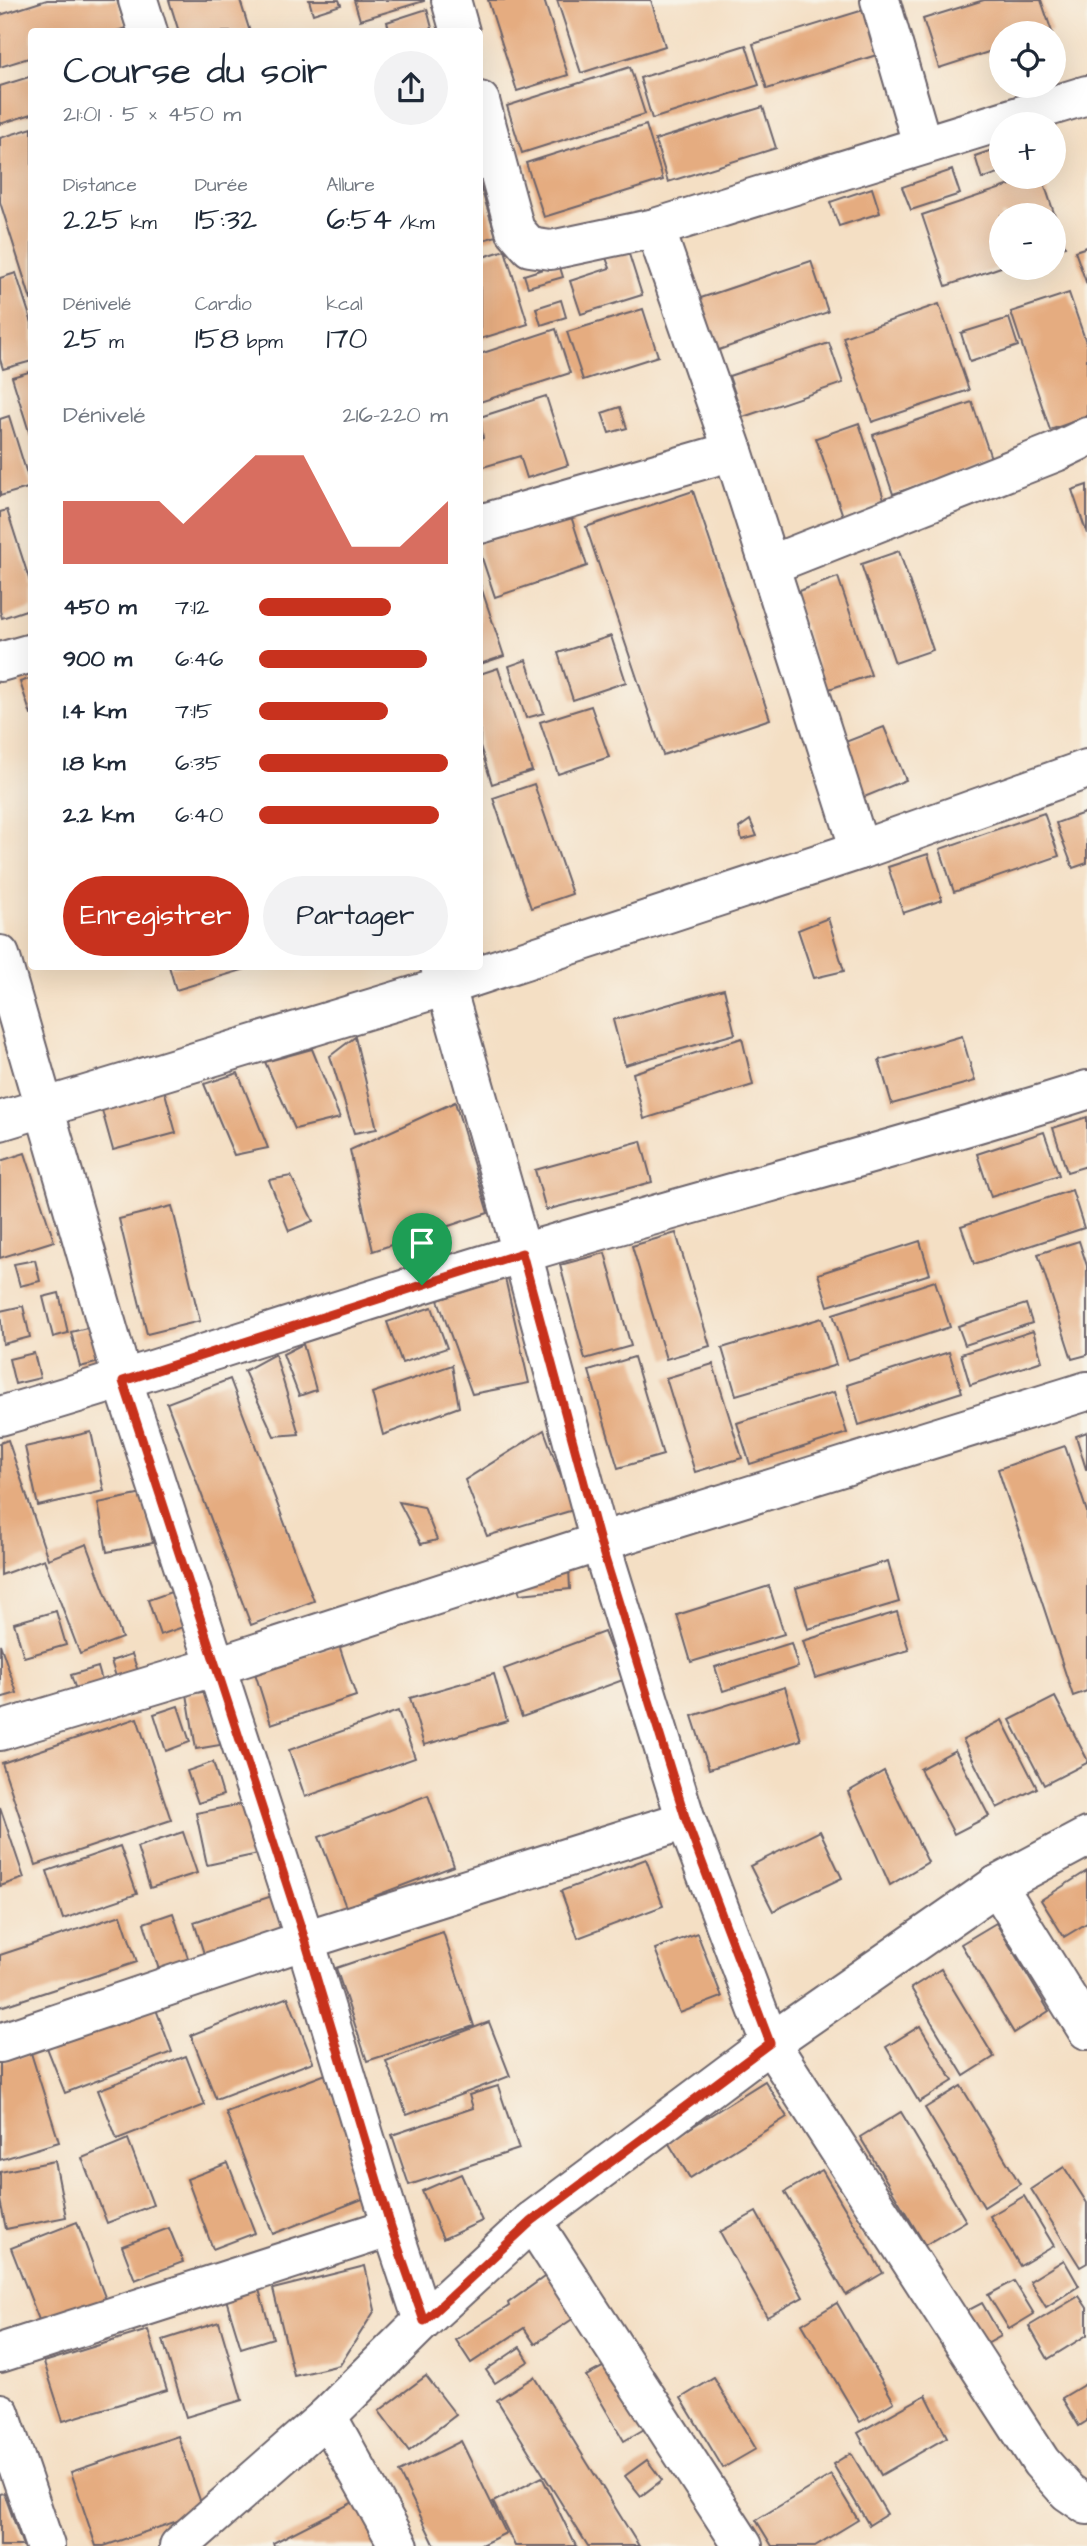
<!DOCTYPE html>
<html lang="fr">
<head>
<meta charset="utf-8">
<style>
	:root { --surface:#fff; --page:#f2f2f3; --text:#1f2937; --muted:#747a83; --accent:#c8321e }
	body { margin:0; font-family:"Architects Daughter",sans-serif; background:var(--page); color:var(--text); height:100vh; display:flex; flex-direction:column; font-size:26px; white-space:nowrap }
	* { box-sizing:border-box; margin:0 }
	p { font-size:23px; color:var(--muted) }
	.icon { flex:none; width:38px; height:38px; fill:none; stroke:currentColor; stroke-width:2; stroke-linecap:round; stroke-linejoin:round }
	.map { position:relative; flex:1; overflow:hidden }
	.drawer { position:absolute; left:28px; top:28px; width:455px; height:942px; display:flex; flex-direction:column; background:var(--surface); border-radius:7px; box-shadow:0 7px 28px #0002 }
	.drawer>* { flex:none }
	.buttons { position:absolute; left:989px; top:21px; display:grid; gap:14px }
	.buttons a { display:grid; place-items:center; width:77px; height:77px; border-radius:50%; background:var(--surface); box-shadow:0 7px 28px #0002; font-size:35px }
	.pin { position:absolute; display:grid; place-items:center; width:60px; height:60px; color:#fff; margin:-72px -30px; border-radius:50% 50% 50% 0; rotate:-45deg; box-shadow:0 0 7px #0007 }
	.pin .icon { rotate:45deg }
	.round { display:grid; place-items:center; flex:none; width:74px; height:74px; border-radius:37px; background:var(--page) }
	.head { display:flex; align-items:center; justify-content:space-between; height:119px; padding:0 35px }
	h1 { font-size:38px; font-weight:600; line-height:52px }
	.metrics { display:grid; grid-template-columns:repeat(3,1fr); gap:10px; height:119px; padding:7px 35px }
	.metrics div { display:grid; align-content:center }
	.metrics b { font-size:30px; font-weight:600 }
	.metrics small { font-size:19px; font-weight:400 }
	.metrics p { font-size:19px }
	.chart { height:196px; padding:14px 35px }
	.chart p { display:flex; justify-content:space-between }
	.chart svg { width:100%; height:126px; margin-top:7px; fill:var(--accent); opacity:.7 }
	.cta { display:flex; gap:14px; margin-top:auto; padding:14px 35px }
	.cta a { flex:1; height:80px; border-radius:42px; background:var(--accent); color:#fff; font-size:28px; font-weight:600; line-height:80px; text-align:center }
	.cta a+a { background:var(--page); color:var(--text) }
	ul { padding:0 35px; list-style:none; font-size:23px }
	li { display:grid; grid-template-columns:112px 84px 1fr; align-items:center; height:52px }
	li i { height:18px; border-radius:9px; background:var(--accent) }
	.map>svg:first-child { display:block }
	.building { fill:#e5ac80 }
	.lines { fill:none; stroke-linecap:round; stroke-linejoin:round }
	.minor-casing { stroke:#6c646b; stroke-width:42 }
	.tertiary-casing { stroke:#6c646b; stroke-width:42 }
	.minor { stroke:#fff; stroke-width:38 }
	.tertiary { stroke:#fff; stroke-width:38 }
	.route-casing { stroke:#fff; stroke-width:14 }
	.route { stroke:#c8321e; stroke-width:9 }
</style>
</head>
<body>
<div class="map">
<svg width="1087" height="2546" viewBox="0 0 1087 2546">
	<rect width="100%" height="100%" fill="#f7f3e8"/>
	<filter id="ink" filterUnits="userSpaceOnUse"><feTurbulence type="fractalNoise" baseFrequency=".0143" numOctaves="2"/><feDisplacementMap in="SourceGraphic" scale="14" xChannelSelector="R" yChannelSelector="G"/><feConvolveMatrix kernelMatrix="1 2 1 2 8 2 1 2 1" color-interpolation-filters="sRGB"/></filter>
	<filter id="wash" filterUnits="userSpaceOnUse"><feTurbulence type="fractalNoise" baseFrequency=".00686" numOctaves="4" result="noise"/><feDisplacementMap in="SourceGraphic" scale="28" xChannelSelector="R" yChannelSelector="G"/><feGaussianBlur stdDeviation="1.57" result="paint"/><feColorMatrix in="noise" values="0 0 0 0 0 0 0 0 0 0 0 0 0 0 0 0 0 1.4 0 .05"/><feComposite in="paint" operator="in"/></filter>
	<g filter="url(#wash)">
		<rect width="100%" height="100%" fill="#f4dfc4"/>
		<g id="blocks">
			<g class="building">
				<path d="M47 0H117L126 28 114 32H32V57L0 67V15Z"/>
				<path d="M169 0H240L250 32H179Z"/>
				<path d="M309 0H339L341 5 313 14Z"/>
				<path d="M354 0H424V1L360 20Z"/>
				<path d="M488 0H544L568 75 517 91Z"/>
				<path d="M557 0H651L665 46 581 73Z"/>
				<path d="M984 0H1041L1052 32 1001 33V48L939 68 923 19Z"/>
				<path d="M870 8 883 53 767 89 753 44Z"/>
				<path d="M427 9 433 32H390L387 22Z"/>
				<path d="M746 45 759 85 652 119 640 78Z"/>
				<path d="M630 67 645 114 522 153 507 106Z"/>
				<path d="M32 76V114L0 124V86Z"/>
				<path d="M763 107 776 148 668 182 655 140Z"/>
				<path d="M646 125 663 180 544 217 526 163Z"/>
				<path d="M32 128V300H31L0 202V138Z"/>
				<path d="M1001 147V172L982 179 975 156Z"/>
				<path d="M952 170 960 194 911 210 902 187Z"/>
				<path d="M1034 177H1042L1065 246 1054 249V215H1001V267L946 286 922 215Z"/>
				<path d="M480 185 496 236 480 241Z"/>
				<path d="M872 188 880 213 839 226 830 202Z"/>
				<path d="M1087 247V285L1075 251Z"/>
				<path d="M505 250 528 324 480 339V258Z"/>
				<path d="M628 251 642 295 581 314 570 281 610 268 606 258Z"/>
				<path d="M811 261 828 312 713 352 695 300Z"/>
				<path d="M559 264 563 277 528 287 524 275Z"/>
				<path d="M16 273 32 323V361L3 369 0 359V278Z"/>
				<path d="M1069 293 1087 345V417L1050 430 1011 312Z"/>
				<path d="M561 300 566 317 541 325 536 308Z"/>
				<path d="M939 304 969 390 872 422 843 337Z"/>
				<path d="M643 309 658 356 583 380 567 332Z"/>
				<path d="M1009 318 1018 346 970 362 961 333Z"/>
				<path d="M556 329 570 373 480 402V354Z"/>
				<path d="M829 343 843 383 743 417 729 376Z"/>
				<path d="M32 371V438H31L12 377Z"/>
				<path d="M546 396 568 465 527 478 520 456 480 468V439L483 438 480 417Z"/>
				<path d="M972 402 992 461 893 494 873 435Z"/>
				<path d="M620 407 627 428 609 433 602 413Z"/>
				<path d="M9 416 31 487 0 496V419Z"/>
				<path d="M859 423 885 502 843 516 816 438Z"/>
				<path d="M1087 485V534L1072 490Z"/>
				<path d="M693 491 770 719 663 755 586 527Z"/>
				<path d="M7 510 32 588V608L2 618 0 611V512Z"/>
				<path d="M570 513 587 566 495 597 480 552V543Z"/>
				<path d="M899 551 933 650 895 663 861 564Z"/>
				<path d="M838 577 871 675 826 690 793 593Z"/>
				<path d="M480 584 504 656 480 664Z"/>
				<path d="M611 636 626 682 573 700 558 653Z"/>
				<path d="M526 660 544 713 526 718 509 666Z"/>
				<path d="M498 668 532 771 492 784 480 746V674Z"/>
				<path d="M32 678V715H31L20 682Z"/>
				<path d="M591 706 609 757 558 774 540 722Z"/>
				<path d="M884 727 906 780 857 800 835 746Z"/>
				<path d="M534 784 572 894 531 908 493 798Z"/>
				<path d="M1087 812V863L1073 868 1056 823Z"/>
				<path d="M1044 813 1059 856 954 892 940 849Z"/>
				<path d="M750 820 757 836 742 840 739 828Z"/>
				<path d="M928 854 942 900 903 913 888 867Z"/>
				<path d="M828 918 844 971 814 978 798 930Z"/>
				<path d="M169 966H252V967L176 990Z"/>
				<path d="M724 989 735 1034 625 1065 613 1020Z"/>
				<path d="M962 1036 975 1081 892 1104 879 1060Z"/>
				<path d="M355 1037 377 1129 354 1133 330 1056Z"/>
				<path d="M742 1038 753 1085 644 1119 633 1073Z"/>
				<path d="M312 1049 340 1118 295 1129 265 1062Z"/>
				<path d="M238 1073 268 1148 234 1155 204 1084Z"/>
				<path d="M161 1078 176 1133 113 1150 98 1096Z"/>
				<path d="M455 1102 488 1213 373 1251 350 1150Z"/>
				<path d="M1087 1117V1166L1067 1172 1053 1128Z"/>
				<path d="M1044 1132 1059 1175 991 1197 977 1154Z"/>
				<path d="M641 1141 652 1182 546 1210 535 1170Z"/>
				<path d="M25 1153 54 1241 0 1258V1161Z"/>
				<path d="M291 1176 313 1221 289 1231 269 1180Z"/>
				<path d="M1072 1190 1084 1228 974 1264 961 1226Z"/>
				<path d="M172 1206 200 1321 147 1334 119 1219Z"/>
				<path d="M676 1233 710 1346 666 1359 632 1246Z"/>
				<path d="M920 1241 930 1274 828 1306 818 1274Z"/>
				<path d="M1079 1241 1087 1266V1355L1072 1359 1038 1254Z"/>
				<path d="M605 1253 631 1346 585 1359 560 1265Z"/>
				<path d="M35 1260 40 1281 20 1286 14 1264Z"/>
				<path d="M505 1278 529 1383 472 1394 438 1300Z"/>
				<path d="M935 1281 950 1327 848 1360 833 1314Z"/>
				<path d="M59 1293 68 1333 53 1337 43 1297Z"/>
				<path d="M1026 1304 1032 1323 965 1345 958 1326Z"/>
				<path d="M23 1306 30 1337 3 1344 0 1311Z"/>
				<path d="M432 1307 447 1348 402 1363 387 1322Z"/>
				<path d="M822 1318 836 1365 736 1395 722 1348Z"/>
				<path d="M91 1327 100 1362 80 1367 71 1332Z"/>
				<path d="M1033 1331 1042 1361 970 1385 961 1354Z"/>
				<path d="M303 1344 316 1390 299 1396 283 1354Z"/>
				<path d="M949 1352 962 1392 859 1425 847 1385Z"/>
				<path d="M34 1353 40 1378 15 1384 9 1359Z"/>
				<path d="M275 1354 299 1434 274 1436 244 1371Z"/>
				<path d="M634 1357 663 1455 618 1468 589 1371Z"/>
				<path d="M713 1364 742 1458 695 1472 666 1378Z"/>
				<path d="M452 1365 459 1407 383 1435 372 1393Z"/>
				<path d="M230 1379 314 1601 251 1625 167 1403Z"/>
				<path d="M834 1392 847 1433 750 1464 737 1423Z"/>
				<path d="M544 1430 573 1510 487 1536 465 1480Z"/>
				<path d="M91 1432 104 1491 38 1506 25 1447Z"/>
				<path d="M1087 1432V1469H1086L1076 1436Z"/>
				<path d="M8 1440 48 1559 87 1544 122 1638 80 1654 44 1559 1 1575 0 1443Z"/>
				<path d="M1065 1446 1087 1512V1691L1073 1696 998 1469Z"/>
				<path d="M143 1494 153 1543 107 1552 98 1503Z"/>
				<path d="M399 1502 424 1507 437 1540 421 1544Z"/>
				<path d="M888 1561 899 1602 808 1629 796 1588Z"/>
				<path d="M569 1568 570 1589 520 1594 515 1582Z"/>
				<path d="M769 1586 784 1634 691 1662 677 1615Z"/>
				<path d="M174 1591 186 1626 160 1635 148 1600Z"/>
				<path d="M56 1611 66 1645 24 1657 14 1623Z"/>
				<path d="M897 1612 909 1650 815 1678 803 1641Z"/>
				<path d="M604 1632 623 1680 522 1717 504 1669Z"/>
				<path d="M791 1643 798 1667 723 1691 715 1667Z"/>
				<path d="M0 1644 17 1693 0 1698Z"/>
				<path d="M339 1645 356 1696 271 1724 255 1673Z"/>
				<path d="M132 1654 141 1680 119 1686 111 1661Z"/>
				<path d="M98 1667 104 1688 78 1696 71 1675Z"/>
				<path d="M494 1674 507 1721 424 1745 410 1698Z"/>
				<path d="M785 1687 801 1740 709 1769 692 1716Z"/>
				<path d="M211 1691 220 1745 196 1749 187 1694Z"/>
				<path d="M1055 1697 1087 1759V1763L1044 1785 1010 1720Z"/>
				<path d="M178 1706 190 1742 166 1751 154 1714Z"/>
				<path d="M398 1711 415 1758 305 1797 289 1750Z"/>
				<path d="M137 1718 171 1820 36 1865 2 1763Z"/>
				<path d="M1002 1720 1037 1788 997 1808 963 1740Z"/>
				<path d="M955 1750 989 1816 954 1834 920 1769Z"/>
				<path d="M213 1762 223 1795 198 1803 187 1771Z"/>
				<path d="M884 1771 928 1862 890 1885 848 1792Z"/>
				<path d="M428 1795 454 1866 346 1907 319 1837Z"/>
				<path d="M247 1803 258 1854 207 1865 196 1813Z"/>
				<path d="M0 1807 24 1878 0 1886Z"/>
				<path d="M820 1831 842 1878 773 1911 750 1866Z"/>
				<path d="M183 1832 197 1873 150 1888 137 1847Z"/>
				<path d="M120 1846 137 1894 63 1919 47 1871Z"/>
				<path d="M646 1859 663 1906 578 1938 561 1891Z"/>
				<path d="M1087 1871V1923L1064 1937 1041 1900Z"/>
				<path d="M272 1896 284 1931 205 1957 194 1922Z"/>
				<path d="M173 1913 191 1967 161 1976 144 1923Z"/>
				<path d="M121 1915 137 1962 0 2007V1955Z"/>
				<path d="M996 1923 1049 2011 1014 2033 961 1944Z"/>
				<path d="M443 1932 474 2026 367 2061 336 1968Z"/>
				<path d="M697 1933 722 1997 680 2013 655 1949Z"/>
				<path d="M941 1969 994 2057 964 2076 911 1988Z"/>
				<path d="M288 1997 313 2062 216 2099 191 2035Z"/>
				<path d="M154 2004 172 2052 65 2093 46 2045Z"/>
				<path d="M489 2022 510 2076 407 2115 386 2061Z"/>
				<path d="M920 2026 953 2081 919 2102 886 2047Z"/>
				<path d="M31 2053 59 2142 0 2160V2063Z"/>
				<path d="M186 2056 205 2105 117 2139 98 2090Z"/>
				<path d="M326 2074 373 2195 273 2234 226 2112Z"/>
				<path d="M765 2081 787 2117 690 2178 668 2142Z"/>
				<path d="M498 2086 519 2149 409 2185 392 2135 473 2108 469 2095Z"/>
				<path d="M961 2086 1020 2184 984 2207 925 2108Z"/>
				<path d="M901 2112 966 2221 925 2245 860 2137Z"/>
				<path d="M128 2139 153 2205 107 2223 82 2158Z"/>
				<path d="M55 2161 66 2217 6 2229 0 2200V2172Z"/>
				<path d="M228 2163 255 2233 213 2249 187 2179Z"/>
				<path d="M1064 2167 1087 2203V2263L1080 2267 1031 2189Z"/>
				<path d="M822 2170 883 2273 846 2295 785 2192Z"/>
				<path d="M461 2174 482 2221 443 2239 422 2191Z"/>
				<path d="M1024 2196 1054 2246 1020 2266 990 2216Z"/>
				<path d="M756 2212 803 2297 767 2317 720 2232Z"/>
				<path d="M77 2222 106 2300 41 2325 11 2248Z"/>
				<path d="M169 2228 183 2262 135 2280 122 2246Z"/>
				<path d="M1064 2260 1079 2286 1046 2307 1030 2281Z"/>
				<path d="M365 2266 375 2310 340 2365 294 2376 273 2289Z"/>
				<path d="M551 2272 577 2316 535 2344 524 2328 471 2363 456 2340 509 2306 508 2303Z"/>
				<path d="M1014 2281 1034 2314 1009 2329 988 2295Z"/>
				<path d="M258 2286 273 2338 241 2348 225 2296Z"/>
				<path d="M1079 2296 1087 2308V2335L1048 2359 1029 2326Z"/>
				<path d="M837 2303 894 2402 860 2422 802 2324Z"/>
				<path d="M982 2303 1001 2336 983 2346 963 2313Z"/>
				<path d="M219 2322 242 2400 186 2417 163 2340Z"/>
				<path d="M148 2330 167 2390 63 2421 44 2362Z"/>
				<path d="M520 2347 529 2361 495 2383 486 2370Z"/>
				<path d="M608 2364 646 2428 624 2441 586 2376Z"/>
				<path d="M426 2376 456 2415 409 2451 379 2411Z"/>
				<path d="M534 2377 639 2546H588L497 2400Z"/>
				<path d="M714 2378 756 2449 723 2468 681 2398Z"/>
				<path d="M1087 2383V2421L1079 2426 1062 2398Z"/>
				<path d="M926 2395 947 2437 881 2475 858 2433Z"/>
				<path d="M178 2436 204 2512 104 2546H96L71 2472Z"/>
				<path d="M461 2441 506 2533 479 2546H435L399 2472Z"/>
				<path d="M851 2453 887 2514 869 2525 833 2464Z"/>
				<path d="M647 2460 662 2480 641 2496 625 2476Z"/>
				<path d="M831 2475 858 2520 815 2546H772L756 2520Z"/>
				<path d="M542 2477 576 2546H515L493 2502Z"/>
				<path d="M4 2493 23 2546H0V2494Z"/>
				<path d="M365 2496 390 2546H274L273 2543Z"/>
			</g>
		</g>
	</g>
	<g filter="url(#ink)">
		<use href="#blocks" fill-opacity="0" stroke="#6c646b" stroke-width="2"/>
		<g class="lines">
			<g class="minor-casing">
				<g id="minor">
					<path d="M138 0 148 32"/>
					<path d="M451 0 460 32"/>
					<path d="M880 0 922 144"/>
					<path d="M480 101 515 230 530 247 551 250 655 228 1087 95"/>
					<path d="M655 228 733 451 860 850"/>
					<path d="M480 524 733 451"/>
					<path d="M770 565 1056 452 1087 437"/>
					<path d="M0 662 32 653"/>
					<path d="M0 955 123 1381 305 1940 392 2227 423 2321"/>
					<path d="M440 966 522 1253 600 1542 686 1820 770 2043 1041 2462 1068 2492 1087 2505"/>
					<path d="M0 1121 446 986 860 850 1087 769"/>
					<path d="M0 1416C175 1366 348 1305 523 1253 710 1197 900 1149 1087 1090"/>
					<path d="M0 1731 217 1666 600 1542 1087 1391"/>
					<path d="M997 1885 1087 2030"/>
					<path d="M0 2043 305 1940 686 1820"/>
					<path d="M532 2221 743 2546"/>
					<path d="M0 2353 392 2227"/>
					<path d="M0 2413 45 2546"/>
					<path d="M327 2416 399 2546"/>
				</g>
			</g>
			<g class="tertiary-casing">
				<path id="tertiary" d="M179 2546 327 2416 423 2321 532 2221 770 2043 997 1885 1087 1837"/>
			</g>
			<use href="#minor" class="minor"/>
			<use href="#tertiary" class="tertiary"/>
		</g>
	</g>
	<g class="lines" filter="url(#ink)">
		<g class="route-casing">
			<path id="route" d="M522 1253 600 1542 686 1820 770 2043 532 2221 424 2321 391 2227 305 1940 123 1381Z"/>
		</g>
		<use href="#route" class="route"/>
	</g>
</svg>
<div class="buttons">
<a><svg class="icon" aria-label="locate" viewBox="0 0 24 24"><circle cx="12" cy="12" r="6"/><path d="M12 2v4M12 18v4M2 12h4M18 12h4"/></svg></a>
<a>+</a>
<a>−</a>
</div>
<div class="pin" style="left:422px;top:1285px;background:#1e9e55"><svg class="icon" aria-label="arrive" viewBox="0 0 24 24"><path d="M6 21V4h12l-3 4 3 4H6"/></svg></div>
<section class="drawer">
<div class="head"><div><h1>Course du soir</h1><p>21:01 · 5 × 450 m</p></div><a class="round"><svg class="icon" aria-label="share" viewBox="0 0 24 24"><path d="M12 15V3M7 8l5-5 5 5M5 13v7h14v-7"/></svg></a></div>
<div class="metrics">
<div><p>Distance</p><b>2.25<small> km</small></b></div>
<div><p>Durée</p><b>15:32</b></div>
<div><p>Allure</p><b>6:54<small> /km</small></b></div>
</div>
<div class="metrics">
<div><p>Dénivelé</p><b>25<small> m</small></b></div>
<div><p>Cardio</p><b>158<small> bpm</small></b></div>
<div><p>kcal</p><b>170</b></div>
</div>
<div class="chart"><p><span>Dénivelé</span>216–220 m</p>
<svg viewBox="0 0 160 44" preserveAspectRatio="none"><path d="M0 44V22L10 22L20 22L30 22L40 22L50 30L60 22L70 14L80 6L90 6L100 6L110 22L120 38L130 38L140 38L150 30L160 22V44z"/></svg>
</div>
<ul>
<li><b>450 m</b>7:12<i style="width:70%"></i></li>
<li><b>900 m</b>6:46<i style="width:89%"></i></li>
<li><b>1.4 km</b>7:15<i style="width:68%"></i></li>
<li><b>1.8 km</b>6:35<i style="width:100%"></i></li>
<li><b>2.2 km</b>6:40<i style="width:95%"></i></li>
</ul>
<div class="cta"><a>Enregistrer</a><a>Partager</a></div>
</section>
</div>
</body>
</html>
